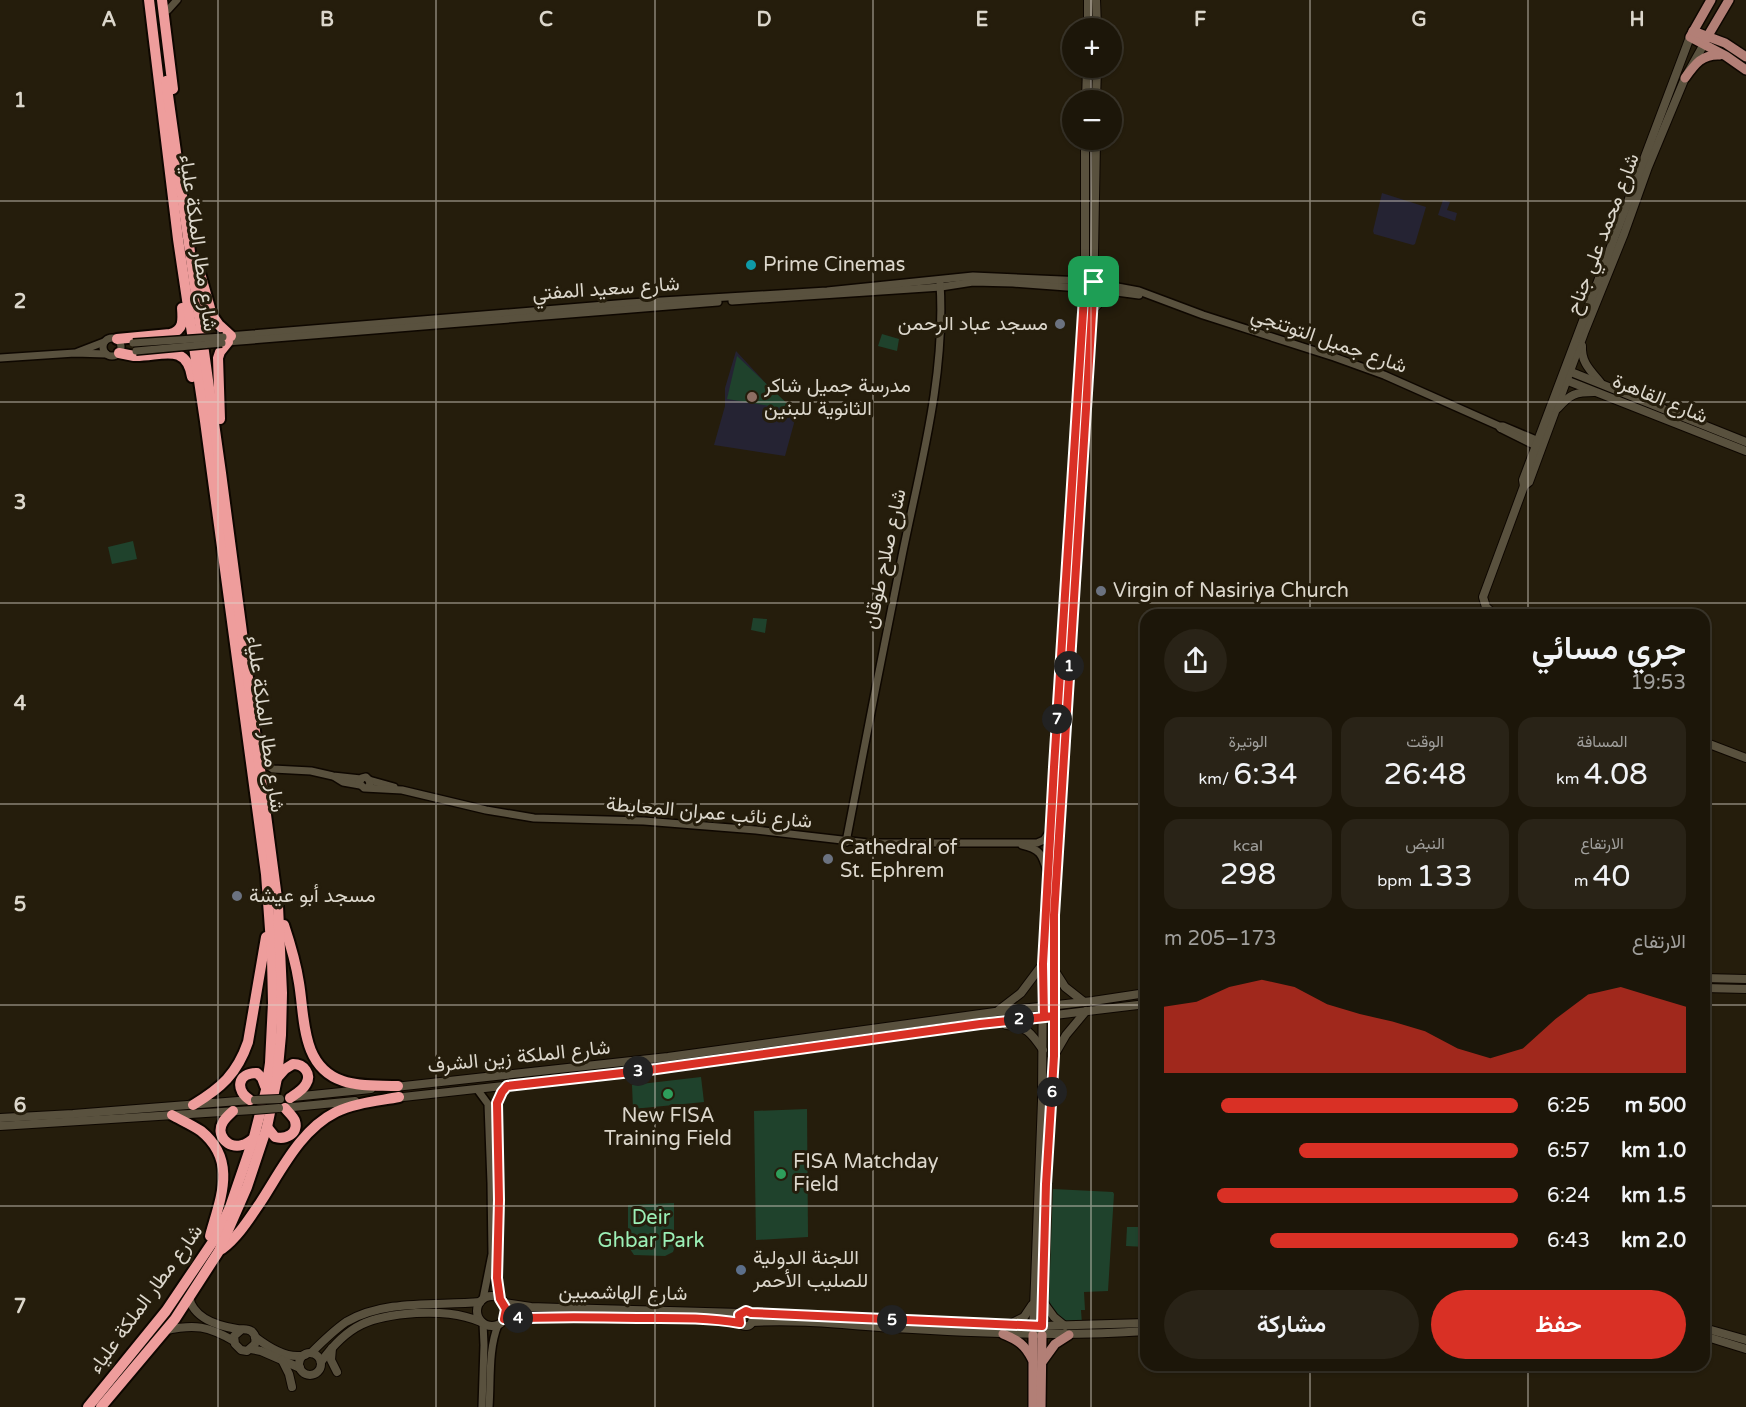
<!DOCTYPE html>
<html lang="ar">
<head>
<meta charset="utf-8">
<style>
	:root { --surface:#1c1609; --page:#292317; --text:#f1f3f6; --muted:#a09f9c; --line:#3a352a; --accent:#d93025 }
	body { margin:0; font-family:"Varela Round",Vazirmatn,sans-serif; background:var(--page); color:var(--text); direction:rtl; height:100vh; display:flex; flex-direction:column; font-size:22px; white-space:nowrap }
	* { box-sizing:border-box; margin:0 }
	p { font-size:20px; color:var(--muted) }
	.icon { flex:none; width:33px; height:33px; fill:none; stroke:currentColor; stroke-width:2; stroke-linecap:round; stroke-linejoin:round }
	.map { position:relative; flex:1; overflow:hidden; direction:ltr }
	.sheet { position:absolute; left:1140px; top:609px; width:570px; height:762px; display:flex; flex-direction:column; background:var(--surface); border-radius:18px; box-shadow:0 2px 4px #0004,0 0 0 2px var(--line); direction:rtl }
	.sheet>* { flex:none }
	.tools { position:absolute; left:1062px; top:18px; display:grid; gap:12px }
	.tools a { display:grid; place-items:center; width:60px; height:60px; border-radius:50%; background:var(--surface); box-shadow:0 2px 4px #0004,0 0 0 2px var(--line); font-size:30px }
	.pin { position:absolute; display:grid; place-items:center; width:51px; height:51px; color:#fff; margin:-26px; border-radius:12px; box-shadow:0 3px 9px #0006 }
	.km { position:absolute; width:30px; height:30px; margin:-15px; border-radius:50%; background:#222; color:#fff; font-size:16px; line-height:30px; text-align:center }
	.round { display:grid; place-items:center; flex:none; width:63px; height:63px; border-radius:32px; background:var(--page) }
	.head { display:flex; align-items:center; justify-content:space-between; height:102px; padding:0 24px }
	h1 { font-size:33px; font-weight:600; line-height:45px }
	.metrics { display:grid; grid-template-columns:repeat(3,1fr); gap:9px; height:102px; padding:6px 24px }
	.metrics div { display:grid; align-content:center; border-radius:15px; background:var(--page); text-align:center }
	.metrics b { font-size:30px; font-weight:600 }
	.metrics small { font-size:16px; font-weight:400 }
	.metrics p { font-size:16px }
	.chart { height:168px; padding:12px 24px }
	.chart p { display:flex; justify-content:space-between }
	.chart svg { width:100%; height:108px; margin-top:6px; fill:var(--accent); opacity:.7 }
	.button { display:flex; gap:12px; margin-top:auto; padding:12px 24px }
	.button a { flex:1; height:69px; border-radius:36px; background:var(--accent); color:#fff; font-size:24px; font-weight:600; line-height:69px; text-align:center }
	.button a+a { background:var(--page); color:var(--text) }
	ul { padding:0 24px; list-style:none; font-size:20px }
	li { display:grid; grid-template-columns:96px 72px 1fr; align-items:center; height:45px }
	li i { height:15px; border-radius:8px; background:var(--accent) }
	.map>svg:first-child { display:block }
	.education { fill:#252333 }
	.green { fill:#1f422c }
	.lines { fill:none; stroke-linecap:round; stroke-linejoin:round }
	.tertiary-casing { stroke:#0e0700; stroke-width:10 }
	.secondary-casing { stroke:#0e0700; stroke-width:10 }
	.primary-casing { stroke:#0e0700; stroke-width:12 }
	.motorway-casing { stroke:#0e0700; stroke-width:14 }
	.tertiary { stroke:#59513e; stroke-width:7 }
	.secondary { stroke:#59513e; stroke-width:8 }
	.primary { stroke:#b27f76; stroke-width:9 }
	.motorway { stroke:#ee9d9c; stroke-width:10 }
	.tertiary-bridge-casing { stroke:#0e0700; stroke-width:10; stroke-linecap:butt }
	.secondary-bridge-casing { stroke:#0e0700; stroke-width:10; stroke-linecap:butt }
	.tertiary-bridge { stroke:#59513e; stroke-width:7 }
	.secondary-bridge { stroke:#59513e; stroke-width:8 }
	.route-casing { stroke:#fff; stroke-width:12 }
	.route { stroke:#d93025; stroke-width:8 }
	.grid { fill:none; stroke:#dcd7cc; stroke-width:1.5; stroke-opacity:0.55 }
	.culture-dot { fill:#0f9aa8; stroke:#251d0c; stroke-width:2 }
	.worship-dot { fill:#6b7280; stroke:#251d0c; stroke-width:2 }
	.education-dot { fill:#8d6e63; stroke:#251d0c; stroke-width:2 }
	.leisure-dot { fill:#2e9e5b; stroke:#251d0c; stroke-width:2 }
	.service-dot { fill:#5c6f8a; stroke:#251d0c; stroke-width:2 }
	.labels { text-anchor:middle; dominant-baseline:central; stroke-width:6; stroke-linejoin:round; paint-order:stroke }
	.street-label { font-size:20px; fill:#dcd7cc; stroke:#251d0c }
	.poi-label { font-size:20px; fill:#dcd7cc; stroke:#251d0c; text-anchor:start }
	.park-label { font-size:20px; fill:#9cf0b7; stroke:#251d0c }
	.grid-label { font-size:20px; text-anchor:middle; font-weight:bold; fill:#dcd7cc; stroke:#251d0c; stroke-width:6; stroke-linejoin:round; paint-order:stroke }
</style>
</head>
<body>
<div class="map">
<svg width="1746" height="1407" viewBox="0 0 1746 1407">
	<rect width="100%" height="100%" fill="#251d0c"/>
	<g class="education">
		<path d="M1382 193 1426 207 1415 244 1413 245 1374 234 1373 231Z"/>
		<path d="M1443 200 1450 202 1447 210 1457 213 1455 221 1438 215Z"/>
		<path d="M736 351 796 416 785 456 714 445 725 406V388Z"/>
	</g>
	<g class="green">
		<path d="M882 334 899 339 897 351 878 346Z"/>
		<path d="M737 356 794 410 727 399Z"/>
		<path d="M133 541 137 559 112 564 108 547Z"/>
		<path d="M753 618 767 619 765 633 751 630Z"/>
		<path d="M701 1077 704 1102 633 1109 632 1085Z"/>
		<path d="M807 1109 808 1237 756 1240 754 1111Z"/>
		<path d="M1053 1189 1113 1192 1114 1194 1108 1291 1084 1292 1085 1310H1081L1082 1324C1062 1322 1054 1319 1049 1299Z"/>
		<path d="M674 1203V1249L673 1252 665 1256 634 1255 628 1246V1205Z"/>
		<path d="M1127 1227H1146V1247L1126 1246Z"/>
	</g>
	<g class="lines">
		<g class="tertiary-casing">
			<g id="tertiary">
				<path d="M168 10 177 0"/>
				<path d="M732 301 941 287 973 282 1013 283 1094 289 1139 295"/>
				<path d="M228 336 629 303 827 291 973 276 1085 281 1139 291 1203 315 1334 357 1384 375 1499 426H1503L1541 442"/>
				<circle cx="112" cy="347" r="9"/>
				<path d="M227 342 718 302"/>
				<path d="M78 352 104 342"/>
				<path d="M0 358 75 353 106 354"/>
				<path d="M1500 428 1540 448"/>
				<path d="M260 760 273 769 311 771 333 776 361 779"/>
				<path d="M335 777 343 782 360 785"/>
				<path d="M369 780 394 787"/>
				<path d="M368 787 370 784 369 780 366 777 362 778 359 783 364 788 402 790 486 810 534 818 644 821 756 830 868 843H1037L1044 840 1050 831"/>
				<path d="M846 842C864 747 883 651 902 556 920 467 946 375 940 283"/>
				<path d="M1022 845C1040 849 1042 854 1047 871"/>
				<path d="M477 1089 488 1104 491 1183 492 1254 483 1299"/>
				<path d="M500 1299 497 1278 499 1200 497 1103 502 1092 507 1086"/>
				<path d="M482 1407 484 1345 483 1323"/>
				<path d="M489 1407C491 1380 488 1350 498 1325"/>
			</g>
		</g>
		<g class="secondary-casing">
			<g id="secondary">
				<path d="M1096 0 1097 28"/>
				<path d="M1088 28V0"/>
				<path d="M1086 100 1087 68"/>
				<path d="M1096 100 1097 68"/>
				<path d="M1093 310 1103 299 1115 293"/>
				<path d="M1582 346C1581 362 1590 370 1600 382"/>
				<path d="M1566 370 1746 442"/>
				<path d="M1563 379 1746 451"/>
				<path d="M1558 408C1570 394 1576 392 1594 392"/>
				<path d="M1524 486 1529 482 1584 333 1624 234 1648 167 1685 78 1704 44"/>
				<path d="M1495 615 1486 607 1483 597 1524 486 1523 480 1690 37"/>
				<path d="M1704 742 1746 758"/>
				<path d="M1053 968 1065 987 1084 1002"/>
				<path d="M1704 978 1746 979"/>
				<path d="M1704 988 1746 989"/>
				<path d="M999 1010 1021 993 1042 965"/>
				<path d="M1006 1025C1026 1025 1032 1034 1043 1050"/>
				<path d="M1055 1054 1066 1035 1086 1011"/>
				<path d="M395 1087 668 1057 995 1012 1093 1001 1146 993"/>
				<path d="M293 1097 371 1089"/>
				<path d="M394 1098 649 1070 980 1024 1146 1004"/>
				<path d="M283 1108 355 1101"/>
				<path d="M0 1118 73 1114 251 1100"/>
				<path d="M0 1126 253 1110"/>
				<circle cx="492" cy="1311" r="15"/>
				<path d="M189 1297C193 1318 218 1326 237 1329 242 1330 247 1328 251 1331 256 1334 256 1339 255 1344L247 1351 241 1350 235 1344 234 1336 241 1330"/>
				<path d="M1043 1302 1054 1317 1065 1326"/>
				<path d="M504 1303 531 1307 561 1308 741 1313"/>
				<circle cx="746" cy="1319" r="7"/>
				<path d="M751 1313 1042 1326 1146 1323"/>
				<path d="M504 1319C549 1316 593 1317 638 1318 672 1318 706 1317 740 1323"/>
				<path d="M752 1322C800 1319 847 1325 894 1328 979 1333 1061 1337 1146 1331"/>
				<path d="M1010 1324 1024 1317 1032 1305"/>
				<path d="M1704 1328 1746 1340"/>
				<path d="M166 1330C195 1324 208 1326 234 1341"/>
				<path d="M1033 1335 1042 1101 1043 964 1054 767 1085 289V140"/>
				<path d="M1042 1335 1046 1183 1054 1056 1053 967 1054 914 1069 656 1093 310 1096 140"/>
				<path d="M1704 1336 1746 1349"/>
				<path d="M255 1337C268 1347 288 1360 305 1355"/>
				<path d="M332 1348 331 1360 337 1372"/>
				<path d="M251 1349 261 1351 300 1368"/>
				<path d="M311 1353C322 1342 333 1331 346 1322 385 1299 437 1306 480 1302"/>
				<circle cx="310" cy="1364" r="11"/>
				<path d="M282 1360 289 1374 292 1387"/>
				<path d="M321 1362C348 1324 371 1316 416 1313 439 1312 460 1313 481 1322"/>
			</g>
		</g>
		<g class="primary-casing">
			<g id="primary">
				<path d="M1711 0 1690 37 1726 56 1746 70"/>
				<path d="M1693 31 1725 43 1746 57"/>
				<path d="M1706 39 1729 0"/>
				<path d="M1685 78C1695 64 1702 54 1720 55"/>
				<path d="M1003 1334C1018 1340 1025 1345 1032 1359"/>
				<path d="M1033 1335V1407"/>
				<path d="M1042 1362 1055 1344 1069 1335"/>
				<path d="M1041 1407 1042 1335"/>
			</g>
		</g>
		<g class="motorway-casing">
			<g id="motorway">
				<path d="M162 0 173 89"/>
				<path d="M196 259 212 315 219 325 231 336"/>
				<path d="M117 339 170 334C184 330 183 320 182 308"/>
				<path d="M119 353C124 354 129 355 134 356 160 357 186 341 192 377"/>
				<path d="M220 419 218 358 220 352 228 342"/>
				<path d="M284 925C290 943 296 963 299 983 305 1019 301 1067 343 1081 360 1087 380 1085 398 1086"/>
				<path d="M277 1078 285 1069 293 1064C304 1064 312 1074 306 1084 303 1090 296 1094 290 1098"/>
				<path d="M250 1100C235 1090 237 1073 257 1073L262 1078 265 1086"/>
				<path d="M193 1105C221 1088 237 1074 248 1042L266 937"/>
				<path d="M233 1111C230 1114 225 1118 223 1122 215 1135 228 1149 242 1145 247 1144 250 1141 254 1138"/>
				<path d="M172 1115C181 1120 192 1125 201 1131 238 1161 220 1199 210 1236"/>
				<path d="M267 1127 275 1137C285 1140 299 1134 295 1121 294 1117 288 1112 285 1108"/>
				<path d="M222 1249C238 1237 249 1219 260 1203 281 1171 300 1130 336 1112 354 1103 378 1101 399 1097"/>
				<path d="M88 1407 166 1311 216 1237 230 1207 254 1137 266 1090 270 1063 273 1003 272 957 266 874 205 421 178 239 149 0"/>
				<path d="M101 1407 175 1319 219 1251 247 1187 267 1127 277 1078 281 1035 282 993 278 906 221 473 166 81"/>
			</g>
		</g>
		<use href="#tertiary" class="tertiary"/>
		<use href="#secondary" class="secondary"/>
		<use href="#primary" class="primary"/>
		<use href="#motorway" class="motorway"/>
		<g class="tertiary-bridge-casing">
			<g id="tertiary-bridge">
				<path d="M133 343 223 337"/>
				<path d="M136 351 222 343"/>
			</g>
		</g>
		<g class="secondary-bridge-casing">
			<g id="secondary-bridge">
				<path d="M255 1100 280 1099"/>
				<path d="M253 1110 279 1108"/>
			</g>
		</g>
		<use href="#tertiary-bridge" class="tertiary-bridge"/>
		<use href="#secondary-bridge" class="secondary-bridge"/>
	</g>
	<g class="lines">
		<g class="route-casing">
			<path id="route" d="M1094 282 1054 915V1016L980 1024 649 1070 507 1086 502 1092 497 1103 499 1200 497 1278 500 1299 506 1309 504 1319C549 1316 593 1317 638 1318 672 1318 706 1317 740 1323L739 1315 746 1311 751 1313 1042 1326 1046 1184 1054 1056V1016L1044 1017 1043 964 1054 767 1085 281 1094 282"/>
		</g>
		<use href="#route" class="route"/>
	</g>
	<path class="grid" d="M218 0V1407M436 0V1407M655 0V1407M873 0V1407M1091 0V28M1310 0V615M1528 0V615M1091 68V100M1091 140V1407M0 201H1746M0 402H1746M0 603H1746M0 804H1146M1704 804H1746M0 1005H1146M1704 1005H1746M0 1206H1146M1704 1206H1746M1310 1365V1407M1528 1365V1407"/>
	<circle class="culture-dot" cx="751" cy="265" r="6"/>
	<g class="worship-dot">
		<circle cx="1060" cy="324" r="6"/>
		<circle cx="1101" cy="591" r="6"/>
		<circle cx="828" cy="859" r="6"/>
		<circle cx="237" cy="896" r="6"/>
	</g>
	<circle class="education-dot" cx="752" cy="397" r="6"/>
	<g class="leisure-dot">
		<circle cx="668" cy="1094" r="6"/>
		<circle cx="781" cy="1174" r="6"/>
	</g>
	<circle class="service-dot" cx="741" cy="1270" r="6"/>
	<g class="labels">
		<g class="street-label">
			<text transform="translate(1603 234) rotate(-69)">شارع محمد علي جناح</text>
			<text transform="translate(198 243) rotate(82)">شارع مطار الملكة علياء</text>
			<text transform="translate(606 289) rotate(-4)">شارع سعيد المفتي</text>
			<text transform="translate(1329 341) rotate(19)">شارع جميل التوتنجي</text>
			<text transform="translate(1660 399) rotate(22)">شارع القاهرة</text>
			<text transform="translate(885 559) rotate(-78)">شارع صلاح طوقان</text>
			<text transform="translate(265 724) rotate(82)">شارع مطار الملكة علياء</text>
			<text transform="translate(709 813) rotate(5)">شارع نائب عمران المعايطة</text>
			<text transform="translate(519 1057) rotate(-6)">شارع الملكة زين الشرف</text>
			<text transform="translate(623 1293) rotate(1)">شارع الهاشميين</text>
			<text transform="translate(146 1299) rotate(-54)">شارع مطار الملكة علياء</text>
		</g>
		<g class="poi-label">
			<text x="763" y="265">Prime Cinemas</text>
			<text x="1048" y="324" text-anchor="end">مسجد عباد الرحمن</text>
			<text x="764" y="386">مدرسة جميل شاكر<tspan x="764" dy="23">الثانوية للبنين</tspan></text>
			<text x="1113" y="591">Virgin of Nasiriya Church</text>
			<text x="840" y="848">Cathedral of<tspan x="840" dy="23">St. Ephrem</tspan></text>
			<text x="249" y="896">مسجد أبو عيشة</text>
			<text x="668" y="1116" text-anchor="middle">New FISA<tspan x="668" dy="23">Training Field</tspan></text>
			<text x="793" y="1162">FISA Matchday<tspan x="793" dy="23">Field</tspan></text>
			<text x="753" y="1258">اللجنة الدولية<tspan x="753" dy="23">للصليب الأحمر</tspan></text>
		</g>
		<g class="park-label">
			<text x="651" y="1218">Deir<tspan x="651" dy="23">Ghbar Park</tspan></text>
		</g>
	</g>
	<g class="grid-label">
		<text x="109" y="26">A</text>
		<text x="327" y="26">B</text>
		<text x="546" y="26">C</text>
		<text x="764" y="26">D</text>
		<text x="982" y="26">E</text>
		<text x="1200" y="26">F</text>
		<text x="1419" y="26">G</text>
		<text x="1637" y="26">H</text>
		<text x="20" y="107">1</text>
		<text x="20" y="308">2</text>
		<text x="20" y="509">3</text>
		<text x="20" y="710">4</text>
		<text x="20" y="911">5</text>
		<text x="20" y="1112">6</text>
		<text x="20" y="1313">7</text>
	</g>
</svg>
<div class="tools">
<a>+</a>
<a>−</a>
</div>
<div class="pin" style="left:1094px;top:282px;background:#1e9e55"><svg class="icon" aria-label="arrive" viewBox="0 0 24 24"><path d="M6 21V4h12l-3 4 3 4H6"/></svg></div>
<b class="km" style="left:1069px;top:666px">1</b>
<b class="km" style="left:1019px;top:1019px">2</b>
<b class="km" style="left:638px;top:1071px">3</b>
<b class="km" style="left:518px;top:1318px">4</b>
<b class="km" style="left:892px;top:1320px">5</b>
<b class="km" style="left:1052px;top:1092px">6</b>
<b class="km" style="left:1057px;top:719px">7</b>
<section class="sheet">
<div class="head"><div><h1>جري مسائي</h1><p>19:53</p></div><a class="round"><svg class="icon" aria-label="share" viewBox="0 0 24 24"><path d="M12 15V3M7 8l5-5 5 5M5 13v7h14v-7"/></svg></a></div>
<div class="metrics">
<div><p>المسافة</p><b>4.08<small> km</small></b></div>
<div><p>الوقت</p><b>26:48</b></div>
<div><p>الوتيرة</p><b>6:34<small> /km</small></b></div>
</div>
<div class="metrics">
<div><p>الارتفاع</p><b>40<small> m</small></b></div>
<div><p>النبض</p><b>133<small> bpm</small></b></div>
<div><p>kcal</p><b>298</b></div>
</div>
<div class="chart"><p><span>الارتفاع</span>173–205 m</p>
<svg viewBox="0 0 160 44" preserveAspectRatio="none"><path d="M0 44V17L10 15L20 9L30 6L40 9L50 16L60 20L70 23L80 27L90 34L100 38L110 34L120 22L130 12L140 9L150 13L160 17V44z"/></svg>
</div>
<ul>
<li><b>500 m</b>6:25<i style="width:84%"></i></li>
<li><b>1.0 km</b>6:57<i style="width:62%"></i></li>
<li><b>1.5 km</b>6:24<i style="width:85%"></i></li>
<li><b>2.0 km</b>6:43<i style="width:70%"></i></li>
</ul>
<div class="button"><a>حفظ</a><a>مشاركة</a></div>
</section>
</div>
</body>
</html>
